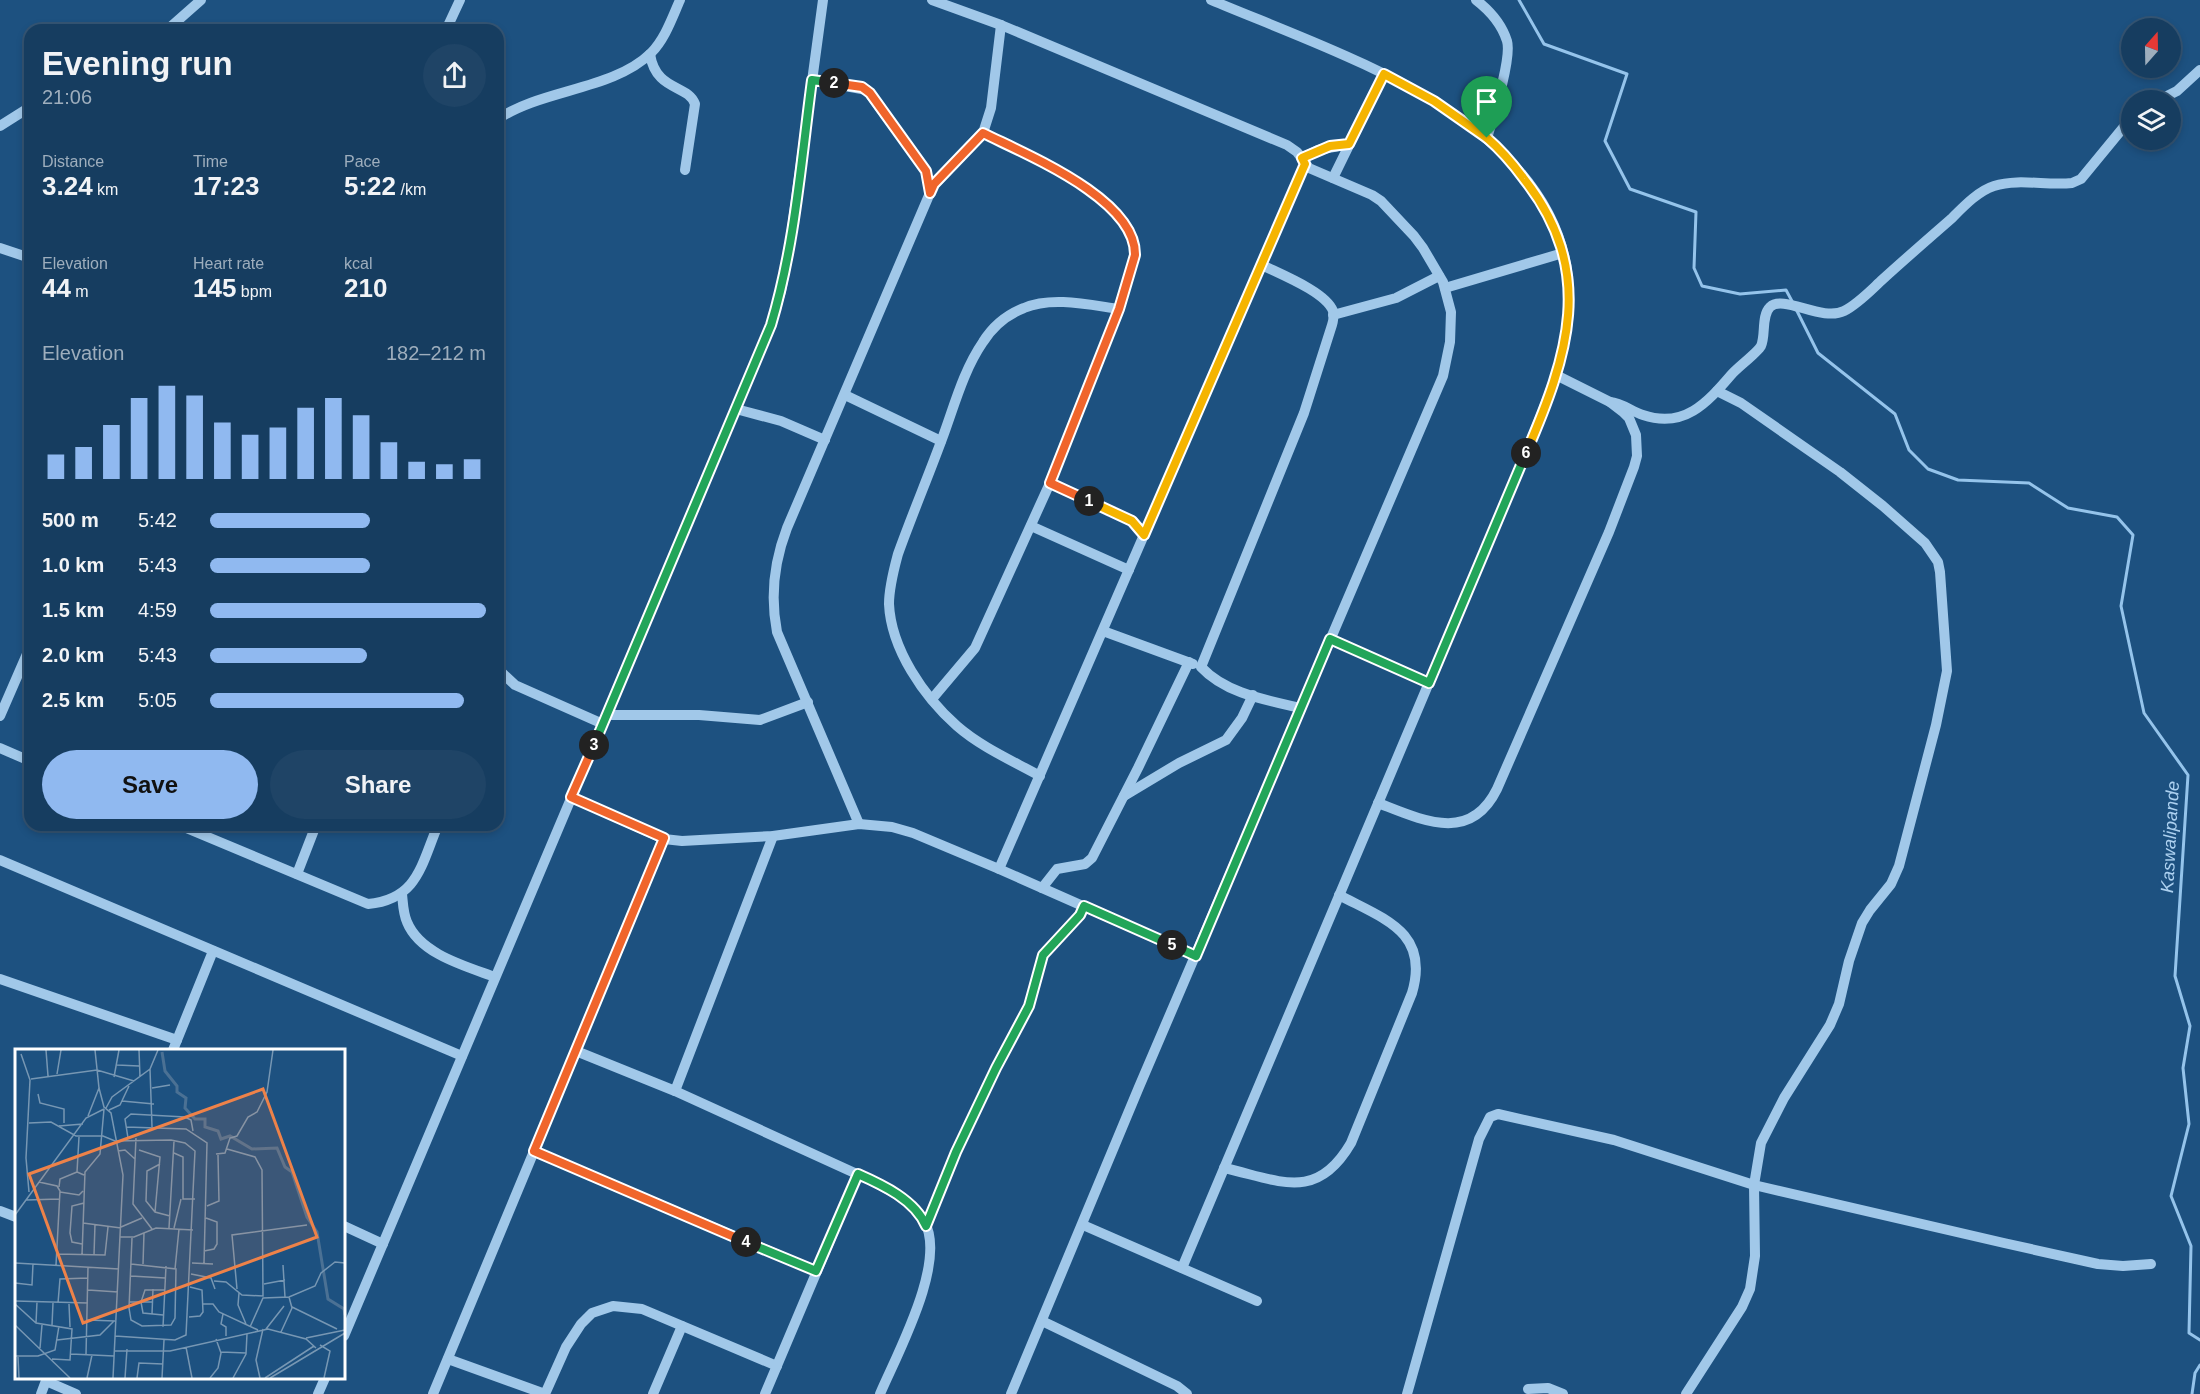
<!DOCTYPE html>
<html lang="en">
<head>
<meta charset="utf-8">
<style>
	:root { --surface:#163d60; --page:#1f4466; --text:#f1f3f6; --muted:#9eaebd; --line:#355675; --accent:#90b9f0 }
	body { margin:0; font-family:Helvetica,sans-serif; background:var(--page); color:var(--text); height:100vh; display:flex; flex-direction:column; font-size:22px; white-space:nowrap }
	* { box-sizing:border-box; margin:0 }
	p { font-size:20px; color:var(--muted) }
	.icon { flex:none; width:33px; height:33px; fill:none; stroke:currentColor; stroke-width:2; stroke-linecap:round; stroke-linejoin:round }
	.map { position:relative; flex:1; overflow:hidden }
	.panel { position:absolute; left:24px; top:24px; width:480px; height:807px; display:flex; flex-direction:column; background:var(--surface); border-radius:18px; box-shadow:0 3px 9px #0003,0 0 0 2px var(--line) }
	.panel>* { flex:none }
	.needle { width:39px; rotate:20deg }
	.controls { position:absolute; left:2121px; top:18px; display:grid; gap:12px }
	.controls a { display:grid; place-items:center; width:60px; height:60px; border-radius:50%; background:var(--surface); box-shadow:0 3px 9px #0003,0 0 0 2px var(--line); font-size:30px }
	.pin { position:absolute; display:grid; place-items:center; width:51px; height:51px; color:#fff; margin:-62px -26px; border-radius:50% 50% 50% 0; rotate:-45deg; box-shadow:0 0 6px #0007 }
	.pin .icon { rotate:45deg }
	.km { position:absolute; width:30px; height:30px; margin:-15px; border-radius:50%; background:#222; color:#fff; font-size:16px; line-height:30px; text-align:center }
	.round { display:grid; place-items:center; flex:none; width:63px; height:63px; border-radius:32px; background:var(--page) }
	.overview { display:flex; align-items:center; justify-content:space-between; height:102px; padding:0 18px }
	h1 { font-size:33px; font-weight:800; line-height:45px }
	.metrics { display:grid; grid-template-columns:repeat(3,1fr); gap:9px; height:102px; padding:6px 18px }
	.metrics div { display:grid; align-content:center }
	.metrics b { font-size:26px; font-weight:800 }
	.metrics small { font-size:16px; font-weight:400 }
	.metrics p { font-size:16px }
	.chart { height:168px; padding:12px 18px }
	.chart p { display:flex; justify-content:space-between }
	.chart svg { width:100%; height:108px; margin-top:6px; stroke:var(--accent); stroke-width:6 }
	.action { display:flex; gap:12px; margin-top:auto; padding:12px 18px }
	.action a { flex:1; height:69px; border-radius:36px; background:var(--accent); color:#111; font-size:24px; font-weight:800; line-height:69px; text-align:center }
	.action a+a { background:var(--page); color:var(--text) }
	ul { padding:0 18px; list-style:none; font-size:20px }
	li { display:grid; grid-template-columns:96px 72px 1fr; align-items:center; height:45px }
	li i { height:15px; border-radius:8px; background:var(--accent) }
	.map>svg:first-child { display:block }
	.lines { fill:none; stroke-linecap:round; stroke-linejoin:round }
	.stream { stroke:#95c4eb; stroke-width:3 }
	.minor { stroke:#a1c8e9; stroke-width:10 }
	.split-1-casing { stroke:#fff; stroke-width:12 }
	.split-2-casing { stroke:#fff; stroke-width:12 }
	.split-3-casing { stroke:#fff; stroke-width:12 }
	.split-4-casing { stroke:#fff; stroke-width:12 }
	.split-5-casing { stroke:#fff; stroke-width:12 }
	.split-6-casing { stroke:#fff; stroke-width:12 }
	.split-7-casing { stroke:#fff; stroke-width:12 }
	.split-1 { stroke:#f5b400; stroke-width:8 }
	.split-2 { stroke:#f0652b; stroke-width:8 }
	.split-3 { stroke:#22a559; stroke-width:8 }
	.split-4 { stroke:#f0652b; stroke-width:8 }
	.split-5 { stroke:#22a559; stroke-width:8 }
	.split-6 { stroke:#22a559; stroke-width:8 }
	.split-7 { stroke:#f5b400; stroke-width:8 }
	.labels { text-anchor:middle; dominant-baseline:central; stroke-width:4.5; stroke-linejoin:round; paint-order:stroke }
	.water-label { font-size:18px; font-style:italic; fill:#add1f0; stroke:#1d5180 }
	.inset-river { fill:none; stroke:#4b7194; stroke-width:3 }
	.inset-road { fill:none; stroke:#7797b3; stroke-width:1.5 }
	.view { fill:#ee8249; fill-opacity:0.15; stroke:#ee8249; stroke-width:3 }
	.inset-edge { fill:none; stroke:#fff; stroke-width:3 }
</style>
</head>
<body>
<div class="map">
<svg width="2200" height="1394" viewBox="0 0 2200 1394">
	<rect width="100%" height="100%" fill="#1d5180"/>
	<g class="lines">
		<g class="stream">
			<path d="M1519 0 1544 44 1627 74 1605 141 1630 189 1696 212 1694 268 1702 286 1740 294 1786 290 1793 303"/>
			<path d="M1796 309 1818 353 1895 414 1909 450 1928 469 1958 480 2029 483 2068 508 2117 517 2133 535 2121 606 2144 713 2188 775 2175 976 2190 1026 2183 1068 2189 1124 2171 1196 2191 1246 2189 1333 2200 1340"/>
			<path d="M2192 1394 2195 1373 2200 1365"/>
		</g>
		<g class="minor">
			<path d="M932 0 1001 25 1287 145 1297 152 1309 168 1372 195 1381 201 1414 236 1423 248 1443 282 1451 312 1450 342 1443 376 1139 1087 1011 1394"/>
			<path d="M1476 0C1489 10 1502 25 1507 41 1512 58 1493 118 1487 138"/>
			<path d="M167 30 201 0"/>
			<path d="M446 30 460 0"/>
			<path d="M650 54C656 92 688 84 695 104L685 170"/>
			<path d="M812 80 867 90 926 171 930 193"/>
			<path d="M2159 100 2177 91 2200 70"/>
			<path d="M498 119C542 89 613 90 651 53 665 39 672 18 680 0"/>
			<path d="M0 126 30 107"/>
			<path d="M1302 158 1318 150 1349 144"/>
			<path d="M1333 178 1384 74"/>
			<path d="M0 248 30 258"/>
			<path d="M1262 265C1280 274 1326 292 1333 311 1334 315 1333 322 1332 325L1304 413 1201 667C1226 694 1267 700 1301 708"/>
			<path d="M1445 288 1563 253"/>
			<path d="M1333 315 1396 298 1439 276"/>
			<path d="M845 395 941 441"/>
			<path d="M1610 402C1622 403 1631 411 1643 415 1684 429 1707 403 1731 375 1738 367 1757 353 1761 346 1766 335 1761 316 1770 307 1783 294 1822 322 1844 311 1858 304 1871 290 1883 279 1905 259 1928 239 1951 219 1963 207 1978 191 1994 186 2019 178 2047 186 2072 183L2081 179 2132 117"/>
			<path d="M736 409 781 421 825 440"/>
			<path d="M1050 483 1132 521 1144 535"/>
			<path d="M1031 526 1129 570"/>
			<path d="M1103 631 1193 664"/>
			<path d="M1331 639 1429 683"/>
			<path d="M498 669 515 685 603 724"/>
			<path d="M498 686 503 675"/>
			<path d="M932 699 975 648 1050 483 1119 309 1135 255C1136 198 1027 156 983 133"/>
			<path d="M607 715H699L760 720 808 702"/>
			<path d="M0 716 30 647"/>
			<path d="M0 748 30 761"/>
			<path d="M1040 776C1013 761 981 747 957 726 924 697 891 649 889 604 889 587 894 569 898 554 912 515 928 477 942 439 954 407 963 371 983 342 993 326 1006 315 1024 308 1052 296 1090 305 1119 309"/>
			<path d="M1124 796 1179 763 1226 740 1242 718 1253 695"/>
			<path d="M571 797 664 839 682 841 773 836 859 824 892 827 913 833 999 869 1196 956"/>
			<path d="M1378 803C1422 820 1470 844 1497 789L1609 532 1634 467 1637 456 1636 435 1629 418 1623 412 1610 402 1556 375"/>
			<path d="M859 824 777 632C770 596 774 562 787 528L930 193 934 185 983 133 991 108 1001 25"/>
			<path d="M179 825 368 904C418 899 421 865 438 825"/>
			<path d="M0 860 462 1056"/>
			<path d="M999 869 1305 164"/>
			<path d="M297 874 316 825"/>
			<path d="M1042 888 1057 869 1085 864 1092 858 1138 768 1189 662"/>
			<path d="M402 894C403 903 403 913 407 922 420 954 465 966 495 977"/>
			<path d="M0 979 177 1040"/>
			<path d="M173 1050 213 951"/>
			<path d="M576 1051 675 1091 870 1180C890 1190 912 1201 924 1221 948 1261 897 1354 880 1394"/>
			<path d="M675 1091 773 836"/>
			<path d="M534 1151 816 1271"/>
			<path d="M1224 1168C1279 1180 1316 1203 1351 1143L1412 993C1430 932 1384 919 1339 895"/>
			<path d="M0 1211 16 1217"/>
			<path d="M1083 1225 1257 1301"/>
			<path d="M344 1226 383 1244"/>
			<path d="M926 1226 956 1152 996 1068 1029 1006 1043 955 1080 915 1084 906"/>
			<path d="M1182 1268 1528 448C1546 402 1568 355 1569 305 1575 126 1343 56 1211 0"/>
			<path d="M1042 1321 1177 1386 1187 1394"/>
			<path d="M344 1336 771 325 781 291 789 251 823 0"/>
			<path d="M448 1359 545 1394"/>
			<path d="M46 1381 76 1394"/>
			<path d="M1528 1389 1548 1388 1563 1394"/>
			<path d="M41 1394 47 1378"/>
			<path d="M318 1394 325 1378"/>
			<path d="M433 1394 664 839"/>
			<path d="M545 1394 566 1347 581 1324 592 1313 613 1306 642 1309 777 1366"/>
			<path d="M653 1394 682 1326"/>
			<path d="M765 1394 858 1174"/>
			<path d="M1407 1394 1479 1139 1490 1117 1498 1114 1614 1140 1754 1185 2004 1243 2098 1264 2123 1266 2151 1264"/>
			<path d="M1686 1394 1742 1307 1750 1289 1755 1256 1754 1185 1761 1143 1784 1098 1830 1025 1839 1004 1849 961 1862 923 1870 910 1891 884 1899 866 1936 725 1947 671 1940 572 1938 562 1925 543 1883 506 1840 472 1741 403 1717 391"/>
		</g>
	</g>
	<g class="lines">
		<g class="split-1-casing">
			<path id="split-1" d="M1089 501 1132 521 1144 535 1305 164 1302 158 1330 146 1349 144 1384 74 1434 101 1487 138"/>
		</g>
		<g class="split-2-casing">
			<path id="split-2" d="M834 83 862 87 870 93 926 171 930 193 934 184 983 133C1027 155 1136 199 1135 255L1119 309 1050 483 1089 501"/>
		</g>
		<g class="split-3-casing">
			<path id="split-3" d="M594 745 771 325C795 245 801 162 812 80L834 83"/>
		</g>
		<g class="split-4-casing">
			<path id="split-4" d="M594 745 571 797 664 838 534 1151 746 1242"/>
		</g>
		<g class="split-5-casing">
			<path id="split-5" d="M746 1242 816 1271 858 1174C883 1185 915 1200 926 1226L956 1152 996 1068 1029 1006 1043 955 1080 915 1084 906 1172 945"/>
		</g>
		<g class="split-6-casing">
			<path id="split-6" d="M1172 945 1196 956 1330 639 1429 683 1526 453"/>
		</g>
		<g class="split-7-casing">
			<path id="split-7" d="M1487 138C1501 150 1513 164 1524 179 1597 271 1568 356 1526 453"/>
		</g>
		<use href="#split-1" class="split-1"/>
		<use href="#split-2" class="split-2"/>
		<use href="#split-3" class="split-3"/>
		<use href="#split-4" class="split-4"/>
		<use href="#split-5" class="split-5"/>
		<use href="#split-6" class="split-6"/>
		<use href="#split-7" class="split-7"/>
	</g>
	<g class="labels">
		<g class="water-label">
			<text transform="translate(2170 837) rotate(-87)">Kaswalipande</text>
		</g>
	</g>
	<g transform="translate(15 1049)">
		<rect width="330" height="330" fill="#1d5180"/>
		<path class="inset-river" d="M147 3 150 22 162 37V43L171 49 170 59 180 70H190V78L203 82 206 90 215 87 237 100 262 99 270 118 277 123 292 168 302 183 313 250 329 260 330 266"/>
		<path class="inset-road" d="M31 1 33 27M80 1 84 39 89 58 96 64 108 126 98 329M124 1 125 28M6 5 15 31 11 109 14 143M102 16 124 17M135 20 137 78M42 25 46 1M99 28 104 1M16 30 82 21 119 32M137 39 155 36M23 45 25 54 49 60V74M107 52 139 55M91 59 97 48 135 20 143 1M94 61 105 56 114 37M73 67 84 39M14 74 36 73 61 87H88L100 92 156 91 170 94 180 102 171 286 160 291 100 287M44 77 68 75M111 78 171 80 192 94 189 214M64 88 62 123 69 126M113 89 110 70 116 65 170 68 176 71 178 82M121 89 118 155 137 180M124 101 145 108 140 163M103 102 110 101 120 110M159 104 168 108V150H180M201 105 210 104 215 89 222 87 233 68 242 63 252 43 258 1M145 115 132 122 131 152 140 163 155 167M24 133 42 137 45 142 41 216M44 138 45 130 62 123M45 143 64 146 68 142M11 151 44 150M192 157 204 152 203 106M0 166 71 69 89 60M68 174 106 179M106 178 127 169M154 179 159 92M159 179 166 150M105 188H119L141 179 178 181M67 195 57 193 55 184 57 157 69 154M189 202 199 200 202 195V173L191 169M41 205 90 206 93 178M67 206 70 123 85 105 89 60M79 206 80 175M0 214 104 220M177 214 198 215M116 215 161 220 160 269 156 276 127 277 116 271 114 259 117 189M128 215 129 184M268 216 270 248M160 220 164 180M176 225 196 229 200 240M116 227 150 229M199 232 211 233 227 246 248 247 247 121 240 108 212 100M0 234 17 236 18 215M249 235 270 231M222 240 217 186 292 176M73 241 103 243M224 244 223 256 231 275M0 252 73 254M115 253H137M43 254 45 230 73 229M0 255 21 274 57 280 55 311 37 310M54 255 55 278M187 255H198L204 263 243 281M277 258 322 280M137 265 138 240M208 265 206 275 211 278V287M148 266 128 264 126 253 130 241H150M174 268 185 267 188 263 187 241 175 238M72 271 100 272M21 274 22 253M0 276 55 329M37 276 38 254M148 278 151 217M235 278 248 249 274 248 300 237 306 224 320 213 330 214M251 280 269 257M266 283 277 259 274 248M291 289 330 281M42 291 85 286 99 272M305 296 315 302 309 329M171 298 177 329M25 299 27 276M99 302H155L253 280 291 290 301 299M206 303 231 304M56 305 99 307M71 306 73 218M0 307H23L40 301 44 277M3 308 4 329M72 329 77 306M110 329 112 300M122 329 124 314 148 315M147 329 149 291M195 329 203 319 206 304 201 290M218 329 231 305 232 285M245 329 241 311 248 280M250 329 299 297M255 329 330 284"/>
		<path class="view" d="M248 40 302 188 68 274 14 125Z"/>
		<rect width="330" height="330" class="inset-edge"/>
	</g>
</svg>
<div class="controls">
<a><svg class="needle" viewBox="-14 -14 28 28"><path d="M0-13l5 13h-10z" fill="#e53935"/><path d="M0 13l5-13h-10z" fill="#9eaebd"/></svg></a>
<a><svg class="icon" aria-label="layers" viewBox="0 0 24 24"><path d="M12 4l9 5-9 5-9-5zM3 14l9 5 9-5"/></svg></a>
</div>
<div class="pin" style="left:1487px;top:138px;background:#1e9e55"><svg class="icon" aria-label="arrive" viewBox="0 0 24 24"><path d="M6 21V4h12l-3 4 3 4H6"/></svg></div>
<b class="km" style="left:1089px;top:501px">1</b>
<b class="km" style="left:834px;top:83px">2</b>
<b class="km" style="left:594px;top:745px">3</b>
<b class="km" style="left:746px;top:1242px">4</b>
<b class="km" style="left:1172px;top:945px">5</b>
<b class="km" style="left:1526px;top:453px">6</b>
<section class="panel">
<div class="overview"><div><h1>Evening run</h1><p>21:06</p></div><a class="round"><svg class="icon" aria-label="share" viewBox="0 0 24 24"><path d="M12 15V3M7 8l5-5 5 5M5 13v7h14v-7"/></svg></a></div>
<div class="metrics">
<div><p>Distance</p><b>3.24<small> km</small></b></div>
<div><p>Time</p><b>17:23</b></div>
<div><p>Pace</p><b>5:22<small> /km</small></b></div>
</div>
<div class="metrics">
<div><p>Elevation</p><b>44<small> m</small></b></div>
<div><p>Heart rate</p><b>145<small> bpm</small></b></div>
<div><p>kcal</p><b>210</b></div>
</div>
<div class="chart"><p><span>Elevation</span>182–212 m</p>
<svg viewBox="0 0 160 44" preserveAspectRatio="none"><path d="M5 44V34M15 44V31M25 44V22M35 44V11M45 44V6M55 44V10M65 44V21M75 44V26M85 44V23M95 44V15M105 44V11M115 44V18M125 44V29M135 44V37M145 44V38M155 44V36"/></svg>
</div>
<ul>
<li><b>500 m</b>5:42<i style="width:58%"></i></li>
<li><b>1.0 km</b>5:43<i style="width:58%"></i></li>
<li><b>1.5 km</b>4:59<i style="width:100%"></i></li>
<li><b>2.0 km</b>5:43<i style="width:57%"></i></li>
<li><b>2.5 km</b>5:05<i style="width:92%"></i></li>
</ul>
<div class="action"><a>Save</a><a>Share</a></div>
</section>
</div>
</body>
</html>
